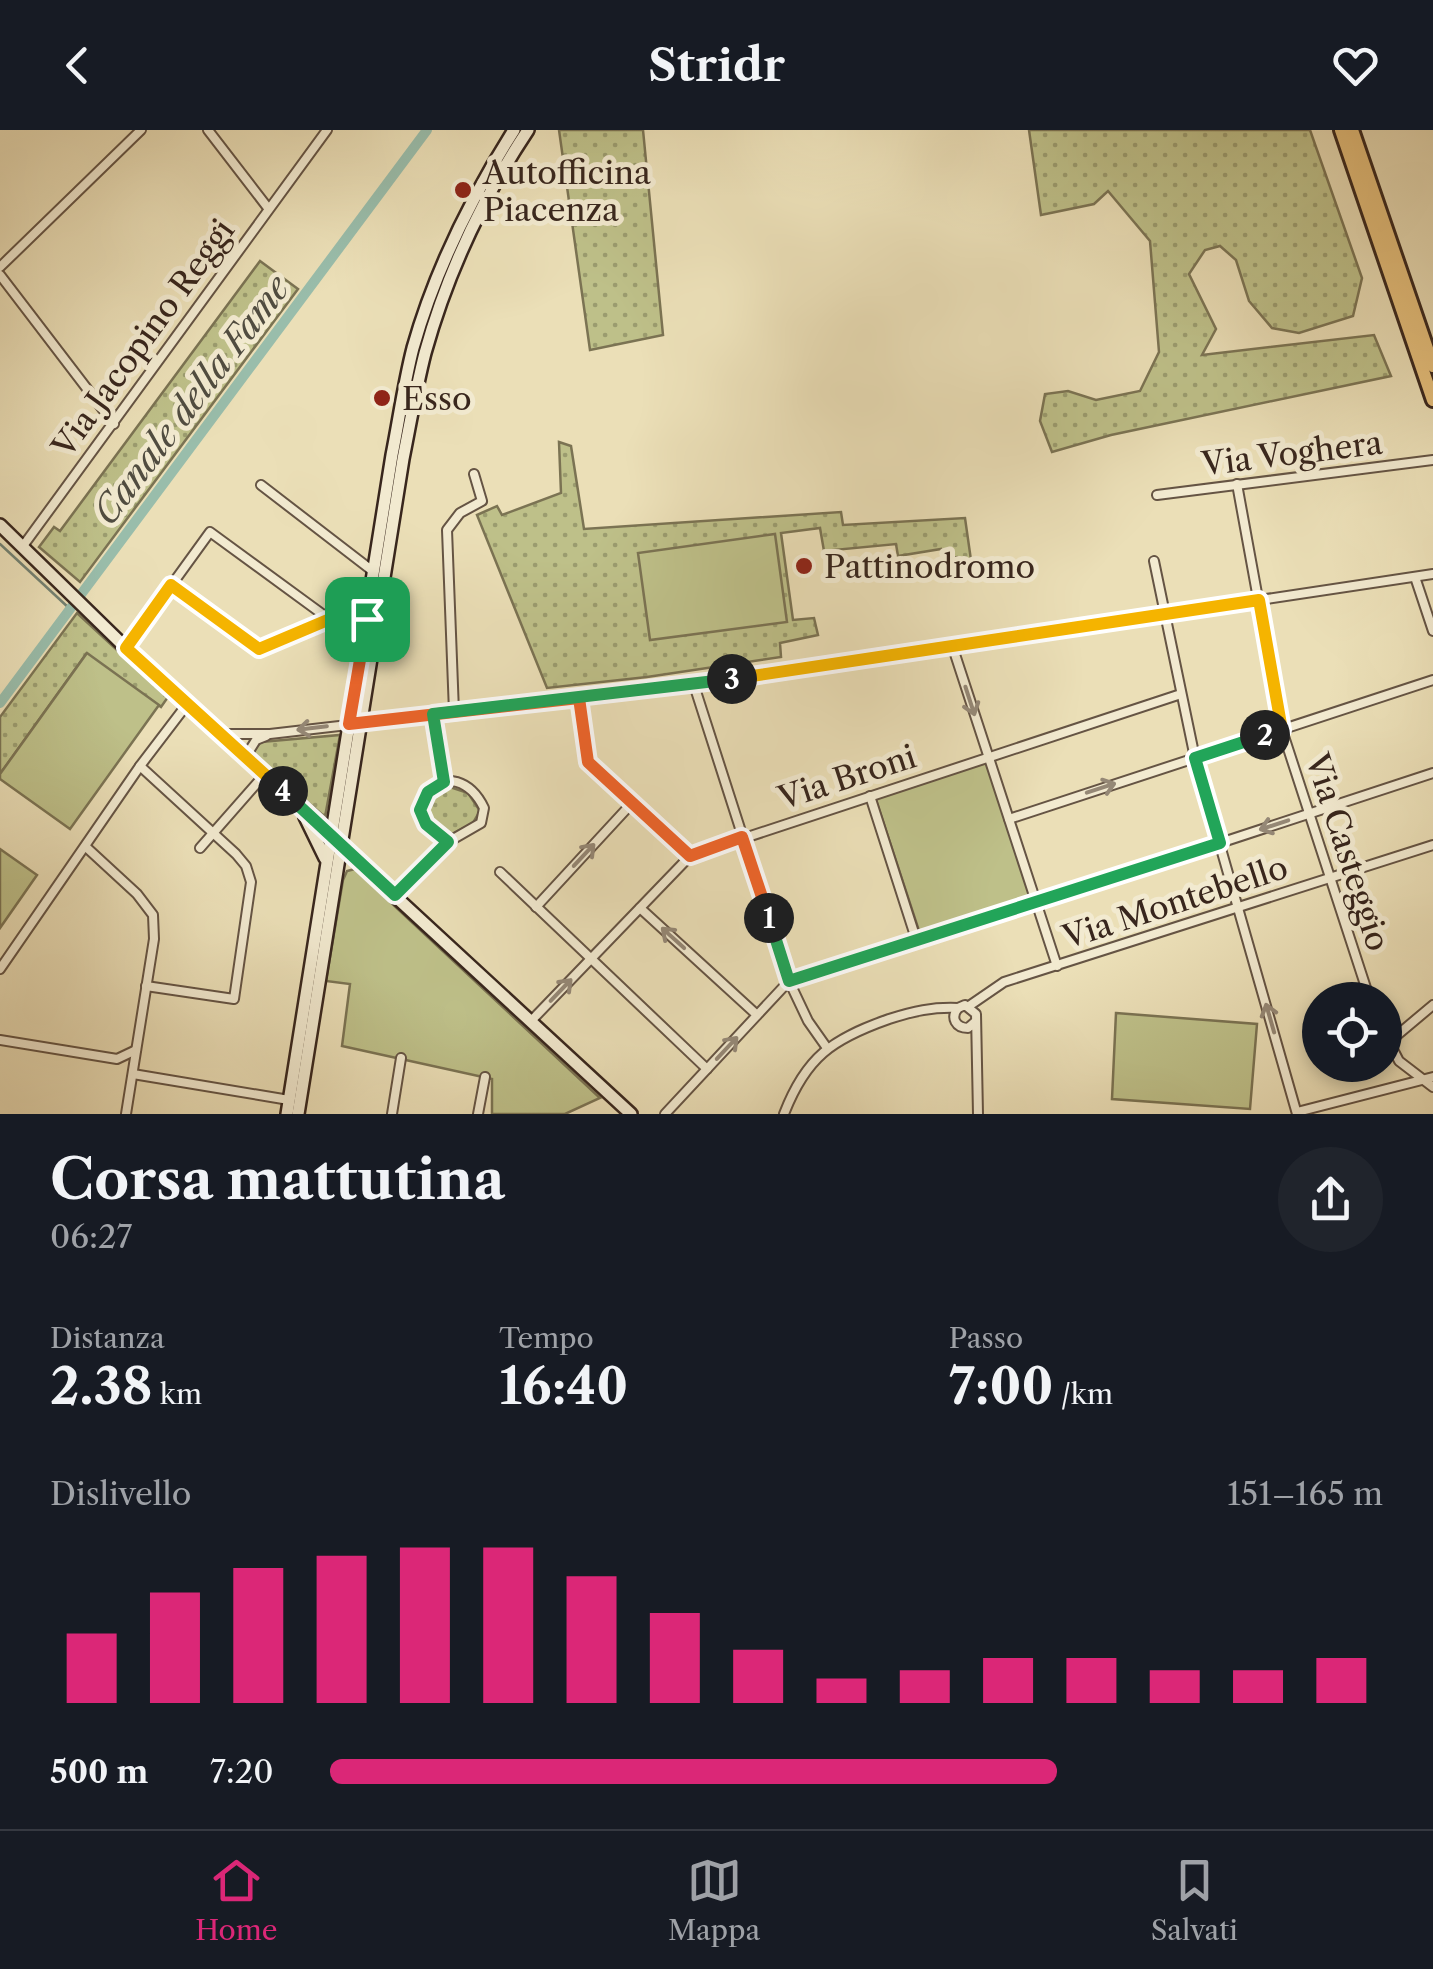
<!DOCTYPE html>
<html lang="it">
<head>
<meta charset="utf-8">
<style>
	:root { --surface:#171b24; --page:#20242c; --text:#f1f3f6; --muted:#9ea1a6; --line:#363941; --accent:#db2777 }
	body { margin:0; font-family:"Libre Caslon Text",serif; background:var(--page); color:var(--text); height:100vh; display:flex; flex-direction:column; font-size:38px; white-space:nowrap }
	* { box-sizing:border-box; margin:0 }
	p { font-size:32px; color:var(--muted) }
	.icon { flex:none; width:55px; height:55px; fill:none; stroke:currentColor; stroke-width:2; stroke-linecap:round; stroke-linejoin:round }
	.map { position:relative; height:984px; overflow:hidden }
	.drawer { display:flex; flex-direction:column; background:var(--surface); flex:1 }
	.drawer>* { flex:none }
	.buttons { position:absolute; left:1302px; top:852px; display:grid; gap:20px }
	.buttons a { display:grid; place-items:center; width:100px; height:100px; border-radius:50%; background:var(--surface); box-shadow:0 5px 15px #0003; font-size:50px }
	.pin { position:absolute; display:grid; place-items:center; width:85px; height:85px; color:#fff; margin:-42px; border-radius:20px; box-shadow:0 5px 15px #0006 }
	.km { position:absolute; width:50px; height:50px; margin:-25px; border-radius:50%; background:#222; color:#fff; font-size:28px; line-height:50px; text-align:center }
	.round { display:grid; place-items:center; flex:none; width:105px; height:105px; border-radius:52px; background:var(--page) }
	.head { display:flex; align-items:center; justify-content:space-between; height:170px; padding:0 50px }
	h1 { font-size:55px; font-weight:700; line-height:75px }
	.stats { display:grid; grid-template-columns:repeat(3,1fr); gap:15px; height:170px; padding:10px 50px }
	.stats div { display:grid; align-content:center }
	.stats b { font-size:50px; font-weight:700 }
	.stats small { font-size:28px; font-weight:400 }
	.stats p { font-size:28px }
	.chart { height:280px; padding:20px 50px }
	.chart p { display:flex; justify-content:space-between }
	.chart svg { width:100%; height:180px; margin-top:10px; stroke:var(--accent); stroke-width:6 }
	ul { padding:0 50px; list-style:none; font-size:32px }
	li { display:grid; grid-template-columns:160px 120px 1fr; align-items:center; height:75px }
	li i { height:25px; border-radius:12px; background:var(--accent) }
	header { display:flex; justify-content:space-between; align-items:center; height:130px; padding:0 50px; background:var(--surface); font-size:45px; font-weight:700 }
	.menu { display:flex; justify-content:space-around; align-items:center; height:140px; border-top:2px solid var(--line); background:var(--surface); font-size:28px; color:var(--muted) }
	.menu a { display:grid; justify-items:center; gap:5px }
	.menu .active { color:var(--accent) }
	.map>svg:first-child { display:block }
	.grass { fill:url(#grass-dots); stroke:#7b7353; stroke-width:2.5 }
	.park { fill:#bec089; stroke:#7b7353; stroke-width:2.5 }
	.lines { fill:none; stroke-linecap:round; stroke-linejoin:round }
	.stream { stroke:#728172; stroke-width:2.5 }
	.canal { stroke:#99bdab; stroke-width:10 }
	.street-casing { stroke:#655444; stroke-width:12 }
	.secondary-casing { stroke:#38261d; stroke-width:16 }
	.primary-casing { stroke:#38261d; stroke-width:18 }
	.street { stroke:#f2ead0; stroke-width:8 }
	.secondary { stroke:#f2ead0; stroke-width:11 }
	.primary { stroke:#e6c07c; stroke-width:12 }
	.oneway { stroke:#958876 }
	.split-1-casing { stroke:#fff; stroke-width:20 }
	.split-2-casing { stroke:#fff; stroke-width:20 }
	.split-3-casing { stroke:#fff; stroke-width:20 }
	.split-4-casing { stroke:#fff; stroke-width:20 }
	.split-5-casing { stroke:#fff; stroke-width:20 }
	.split-1 { stroke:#f0652b; stroke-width:12 }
	.split-2 { stroke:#22a559; stroke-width:12 }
	.split-3 { stroke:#f5b400; stroke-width:12 }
	.split-4 { stroke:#22a559; stroke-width:12 }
	.split-5 { stroke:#f5b400; stroke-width:12 }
	.poi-dot { fill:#8f2418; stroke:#f2ead0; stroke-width:4 }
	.labels { text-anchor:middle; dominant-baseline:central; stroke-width:10; stroke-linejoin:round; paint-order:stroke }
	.poi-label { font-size:32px; fill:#38261d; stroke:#f2ead0; text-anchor:start }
	.street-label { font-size:32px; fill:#38261d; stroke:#f2ead0 }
	.water-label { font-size:35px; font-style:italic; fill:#504c40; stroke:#f2ead0 }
</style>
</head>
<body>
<header><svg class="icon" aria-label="back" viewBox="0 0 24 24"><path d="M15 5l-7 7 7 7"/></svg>Stridr<svg class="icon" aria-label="heart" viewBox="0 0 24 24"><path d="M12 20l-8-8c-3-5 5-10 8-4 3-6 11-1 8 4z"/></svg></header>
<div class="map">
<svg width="1433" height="984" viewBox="0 0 1433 984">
	<defs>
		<pattern id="grass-dots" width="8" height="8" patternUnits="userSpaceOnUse" patternTransform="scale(2.5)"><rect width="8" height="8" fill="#bec089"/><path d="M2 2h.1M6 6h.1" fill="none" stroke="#9b9c6f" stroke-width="1.8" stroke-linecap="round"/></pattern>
	</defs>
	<rect width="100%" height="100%" fill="#ebdfb7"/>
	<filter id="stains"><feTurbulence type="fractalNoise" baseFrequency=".002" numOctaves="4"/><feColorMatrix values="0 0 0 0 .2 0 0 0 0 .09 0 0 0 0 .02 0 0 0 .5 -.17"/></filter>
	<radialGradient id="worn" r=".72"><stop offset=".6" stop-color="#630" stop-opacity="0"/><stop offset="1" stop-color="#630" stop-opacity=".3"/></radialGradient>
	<g class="grass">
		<path d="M559 0H643L663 205 590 220Z"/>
		<path d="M1029 0H1310L1362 148 1353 186 1299 203 1272 198 1249 171 1236 130 1220 116 1205 120 1189 144 1216 199 1202 225 1374 205 1391 246 1111 305 1052 322 1040 291 1045 264 1068 261 1096 270 1140 261 1159 222 1150 111 1108 61 1094 74 1041 85Z"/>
		<path d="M260 131 298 159 80 452 39 417 54 397 60 401Z"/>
		<path d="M559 312 571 316 584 399 841 382 843 395 965 388 971 430 959 431 957 427 943 429 941 419 898 426 896 414 824 421 820 398 781 403 793 490 814 488 818 505 780 513 781 527 647 547 547 558 477 385 497 376 502 385 561 363Z"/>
		<path d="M77 483 168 567 161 577 86 524 0 644V587Z"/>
		<path d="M340 605 325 687 254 626 255 618 261 612Z"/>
		<path d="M450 657 468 663 480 681 473 693 450 705 440 701 437 693 426 684 432 663Z"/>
	</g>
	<g class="park">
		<path d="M775 404 787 492 650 510 638 423Z"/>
		<path d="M87 523 159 575 70 699 0 649V644Z"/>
		<path d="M987 632 1032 770 921 807 875 667Z"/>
		<path d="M0 719 37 745 0 798Z"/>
		<path d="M355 739 600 968 565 984H492V949L342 916 350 854 326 851 343 750 347 741Z"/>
		<path d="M1116 883 1257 894 1250 979 1112 969Z"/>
	</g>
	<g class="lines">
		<path class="stream" d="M0 414 70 479"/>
		<path class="canal" d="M0 573 427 0"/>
		<g class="street-casing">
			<g id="street">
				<path d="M208 0 268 78"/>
				<path d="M0 137 141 0"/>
				<path d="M0 145 114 294"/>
				<path d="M1237 354 1282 600 1370 870"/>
				<path d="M261 355 374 442"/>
				<path d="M1157 365 1433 330"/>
				<path d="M23 416 327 0"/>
				<path d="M1154 431 1195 628 1297 984"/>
				<path d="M1415 447 1433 501"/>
				<path d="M171 455 259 519 329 489H367"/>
				<path d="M952 515 1057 836"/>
				<path d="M126 518 210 402 329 489"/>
				<path d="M694 555 789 851 808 891 827 918"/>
				<path d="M579 568 589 633 690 726"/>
				<path d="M454 582 447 400 460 383 482 371 474 344"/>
				<path d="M433 585 444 651"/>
				<path d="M221 604H270L694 555 1433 444"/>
				<path d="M246 626 256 610 266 606"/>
				<path d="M140 636 236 724 246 736 251 752 234 869 146 856"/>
				<path d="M870 666 917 812"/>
				<path d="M1009 689 1433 550"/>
				<path d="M86 717 137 764 153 785 154 809 126 984"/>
				<path d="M200 718 265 644"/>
				<path d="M500 742 707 939"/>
				<path d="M395 765 448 712 481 693 484 678C455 618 384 670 448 712"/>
				<path d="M536 777 632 673"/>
				<path d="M640 778 757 885"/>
				<path d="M0 839 140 636 188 573"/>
				<path d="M969 876 1004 852 1433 715"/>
				<path d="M531 891 690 726 1181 564"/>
				<path d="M976 891 968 898C956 898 950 888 958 878L965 875 976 884 978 984"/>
				<path d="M1385 904 1399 931 1433 957"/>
				<path d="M0 910 117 929 136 920"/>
				<path d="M1389 912 1433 875"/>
				<path d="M133 944 289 970"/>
				<path d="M1297 982 1433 947"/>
				<path d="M392 984 401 928"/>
				<path d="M478 984 485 947"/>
				<path d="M665 984 789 851 967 796 1433 643"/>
				<path d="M784 984C806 927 832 909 889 889 914 881 932 877 958 878"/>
			</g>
		</g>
		<g class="secondary-casing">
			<g id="secondary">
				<path d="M0 395 126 518 631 984"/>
				<path d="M305 687 325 728"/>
				<path d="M287 984 392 325C399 290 404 253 413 218 435 140 471 68 514 0"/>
				<path d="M298 984 403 329C410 294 416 258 425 223 447 144 482 69 528 0"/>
			</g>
		</g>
		<g class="primary-casing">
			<g id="primary">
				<path d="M1341 0 1433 270"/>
				<path d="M1352 0 1433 236"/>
			</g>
		</g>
		<use href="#street" class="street"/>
		<use href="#secondary" class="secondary"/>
		<use href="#primary" class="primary"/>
	</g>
	<defs><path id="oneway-shaft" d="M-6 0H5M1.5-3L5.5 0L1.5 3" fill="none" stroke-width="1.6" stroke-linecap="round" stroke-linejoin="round" transform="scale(2.5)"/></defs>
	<g class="oneway">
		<use href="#oneway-shaft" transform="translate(970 571) rotate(72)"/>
		<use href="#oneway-shaft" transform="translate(312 598) rotate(173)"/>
		<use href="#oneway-shaft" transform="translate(1101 658) rotate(-18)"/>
		<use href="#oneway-shaft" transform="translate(1274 695) rotate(162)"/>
		<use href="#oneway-shaft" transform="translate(584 725) rotate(-47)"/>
		<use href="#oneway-shaft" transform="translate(673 808) rotate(-138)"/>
		<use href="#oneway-shaft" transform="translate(561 860) rotate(-46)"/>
		<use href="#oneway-shaft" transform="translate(1270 888) rotate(-106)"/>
		<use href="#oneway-shaft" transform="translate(727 918) rotate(-47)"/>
	</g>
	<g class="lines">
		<g class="split-1-casing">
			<path id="split-1" d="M367 489 349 594 579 568 588 632 690 726 742 707 769 788"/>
		</g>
		<g class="split-2-casing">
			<path id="split-2" d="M769 788 789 851 1220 713 1195 628 1265 605"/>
		</g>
		<g class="split-3-casing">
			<path id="split-3" d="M732 549 1259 470 1282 600 1265 605"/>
		</g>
		<g class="split-4-casing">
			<path id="split-4" d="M283 661 395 765 448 712 426 694 420 680 428 662 444 652 433 584 732 549"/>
		</g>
		<g class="split-5-casing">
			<path id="split-5" d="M283 661 126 518 171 455 259 519 330 489H367"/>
		</g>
		<use href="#split-1" class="split-1"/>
		<use href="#split-2" class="split-2"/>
		<use href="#split-3" class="split-3"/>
		<use href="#split-4" class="split-4"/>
		<use href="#split-5" class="split-5"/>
	</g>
	<g class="poi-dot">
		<circle cx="463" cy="60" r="10"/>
		<circle cx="382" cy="268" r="10"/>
		<circle cx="804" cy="436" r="10"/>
	</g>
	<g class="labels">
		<g class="poi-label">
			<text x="483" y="42">Autofficina<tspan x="483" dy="37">Piacenza</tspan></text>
			<text x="402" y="268">Esso</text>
			<text x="824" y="436">Pattinodromo</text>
		</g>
		<g class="street-label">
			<text transform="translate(143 208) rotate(-54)">Via Jacopino Reggi</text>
			<text transform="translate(1292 323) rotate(-7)">Via Voghera</text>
			<text transform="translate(847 647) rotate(-18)">Via Broni</text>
			<text transform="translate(1348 722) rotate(72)">Via Casteggio</text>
			<text transform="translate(1175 772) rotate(-18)">Via Montebello</text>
		</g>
		<g class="water-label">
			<text transform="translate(191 270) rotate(-53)">Canale della Fame</text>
		</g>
	</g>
	<rect width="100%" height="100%" filter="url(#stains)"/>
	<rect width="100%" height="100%" fill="url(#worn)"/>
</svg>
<div class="buttons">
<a><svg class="icon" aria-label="locate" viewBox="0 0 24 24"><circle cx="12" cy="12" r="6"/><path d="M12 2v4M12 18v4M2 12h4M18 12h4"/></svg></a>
</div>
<div class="pin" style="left:367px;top:489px;background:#1e9e55"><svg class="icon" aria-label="arrive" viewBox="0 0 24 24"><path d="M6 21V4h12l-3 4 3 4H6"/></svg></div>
<b class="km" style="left:769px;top:788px">1</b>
<b class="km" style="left:1265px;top:605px">2</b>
<b class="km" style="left:732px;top:549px">3</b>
<b class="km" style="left:283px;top:661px">4</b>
</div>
<section class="drawer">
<div class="head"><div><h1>Corsa mattutina</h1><p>06:27</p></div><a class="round"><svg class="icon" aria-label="share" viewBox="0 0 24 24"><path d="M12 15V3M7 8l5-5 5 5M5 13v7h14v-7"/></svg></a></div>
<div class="stats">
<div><p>Distanza</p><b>2.38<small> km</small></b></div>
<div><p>Tempo</p><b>16:40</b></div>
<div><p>Passo</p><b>7:00<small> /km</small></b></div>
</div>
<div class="chart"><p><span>Dislivello</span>151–165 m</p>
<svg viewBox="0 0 160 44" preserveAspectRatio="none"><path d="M5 44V27M15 44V17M25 44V11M35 44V8M45 44V6M55 44V6M65 44V13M75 44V22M85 44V31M95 44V38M105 44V36M115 44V33M125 44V33M135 44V36M145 44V36M155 44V33"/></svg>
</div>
<ul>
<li><b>500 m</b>7:20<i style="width:69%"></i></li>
</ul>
</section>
<nav class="menu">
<a class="active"><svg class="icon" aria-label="home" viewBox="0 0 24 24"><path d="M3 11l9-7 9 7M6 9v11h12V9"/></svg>Home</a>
<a><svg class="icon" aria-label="map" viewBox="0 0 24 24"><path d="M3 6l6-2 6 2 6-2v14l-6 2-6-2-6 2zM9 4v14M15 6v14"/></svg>Mappa</a>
<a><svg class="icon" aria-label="saved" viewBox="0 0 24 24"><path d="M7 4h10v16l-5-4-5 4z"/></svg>Salvati</a>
</nav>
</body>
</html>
